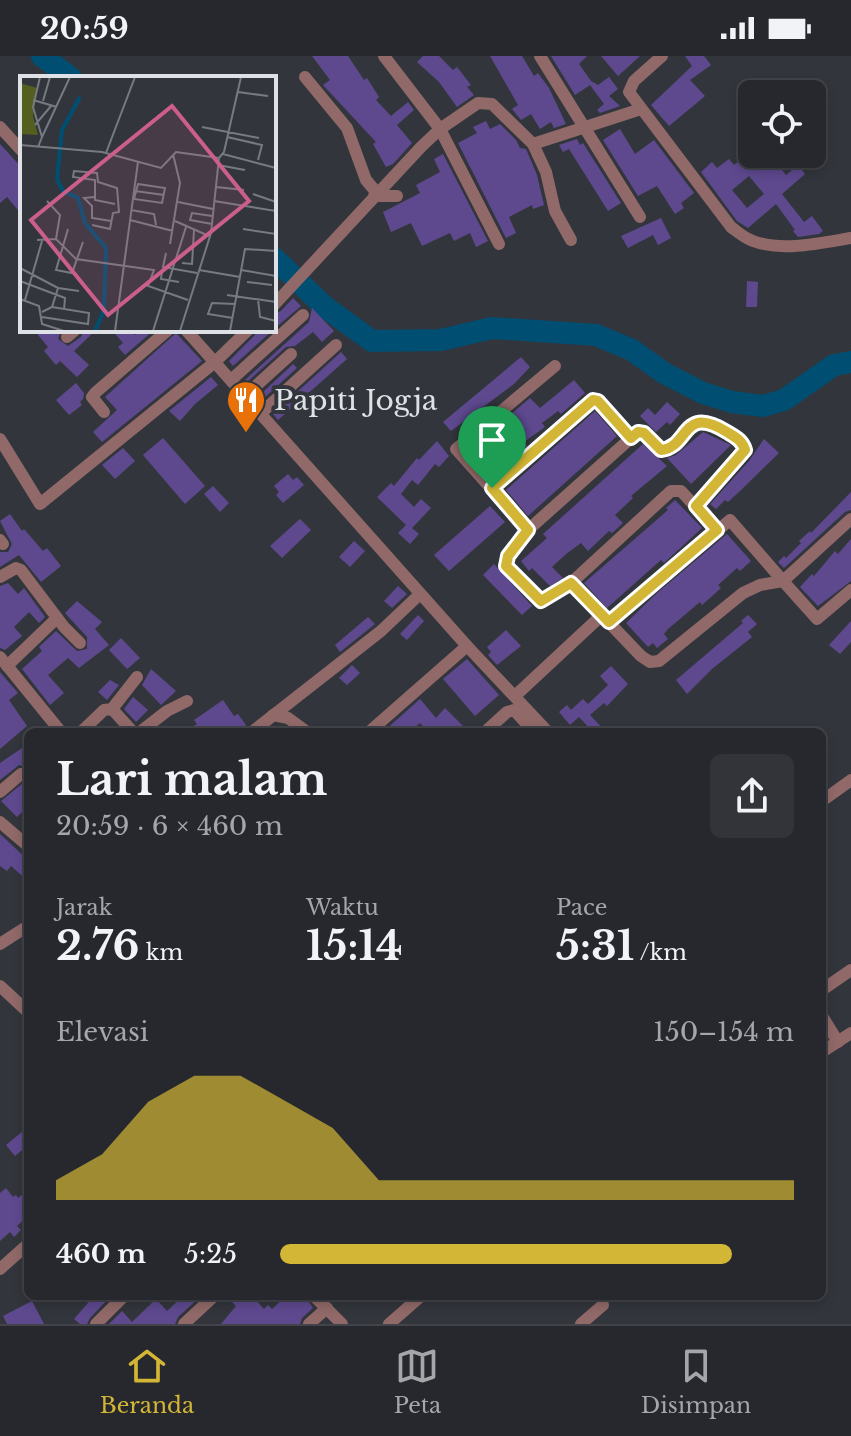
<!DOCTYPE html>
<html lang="id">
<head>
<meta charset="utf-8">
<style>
	:root { --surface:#26282d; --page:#323439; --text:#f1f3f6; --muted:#a4a6aa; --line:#424449; --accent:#d3b635 }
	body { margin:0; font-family:"Libre Baskerville",serif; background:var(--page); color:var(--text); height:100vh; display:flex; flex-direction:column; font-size:30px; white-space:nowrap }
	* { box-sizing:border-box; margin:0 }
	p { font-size:26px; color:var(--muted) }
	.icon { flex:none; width:44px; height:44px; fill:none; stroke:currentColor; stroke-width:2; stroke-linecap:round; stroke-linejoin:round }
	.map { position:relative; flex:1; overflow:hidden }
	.sheet { position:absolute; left:24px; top:672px; width:802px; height:572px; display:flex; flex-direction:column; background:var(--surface); border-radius:12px; box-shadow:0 4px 12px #0003,0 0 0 2px var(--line) }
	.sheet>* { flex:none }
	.fabs { position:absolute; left:738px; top:24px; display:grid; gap:16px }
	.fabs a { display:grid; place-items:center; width:88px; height:88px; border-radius:12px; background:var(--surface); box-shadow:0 4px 12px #0003,0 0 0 2px var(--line); font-size:40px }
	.pin { position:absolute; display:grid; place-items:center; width:68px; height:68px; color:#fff; margin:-82px -34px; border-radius:50% 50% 50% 0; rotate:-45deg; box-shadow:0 0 8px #0007 }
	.pin .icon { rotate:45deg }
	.round { display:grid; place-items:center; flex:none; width:84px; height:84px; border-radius:12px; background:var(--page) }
	.overview { display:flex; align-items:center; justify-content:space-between; height:136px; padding:0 32px }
	h1 { font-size:44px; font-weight:700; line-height:60px }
	.figures { display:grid; grid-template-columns:repeat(3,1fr); gap:12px; height:136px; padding:8px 32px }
	.figures div { display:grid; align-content:center }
	.figures b { font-size:40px; font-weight:700 }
	.figures small { font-size:22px; font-weight:400 }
	.figures p { font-size:22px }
	.chart { height:224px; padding:16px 32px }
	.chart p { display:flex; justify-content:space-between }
	.chart svg { width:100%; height:144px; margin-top:8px; fill:var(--accent); opacity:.7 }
	ul { padding:0 32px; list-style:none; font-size:26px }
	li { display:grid; grid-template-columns:128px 96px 1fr; align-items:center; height:60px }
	li i { height:20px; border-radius:10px; background:var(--accent) }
	.status { display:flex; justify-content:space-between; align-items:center; height:56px; padding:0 40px; background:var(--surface); direction:ltr }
	.status svg { height:22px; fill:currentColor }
	.tab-bar { display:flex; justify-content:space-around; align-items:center; height:112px; border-top:2px solid var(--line); background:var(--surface); font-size:22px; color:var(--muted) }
	.tab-bar a { display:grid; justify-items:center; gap:4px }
	.tab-bar .current { color:var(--accent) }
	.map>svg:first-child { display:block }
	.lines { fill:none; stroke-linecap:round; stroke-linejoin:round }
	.river { stroke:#004e72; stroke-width:22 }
	.building { fill:#5e498f; fill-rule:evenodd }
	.minor { stroke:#906968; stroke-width:12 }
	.route-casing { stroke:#fff; stroke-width:16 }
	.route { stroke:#d3b635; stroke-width:10 }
	.labels { text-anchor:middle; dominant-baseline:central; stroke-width:8; stroke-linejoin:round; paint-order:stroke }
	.poi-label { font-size:28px; fill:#dee1e5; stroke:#32363c; text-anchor:start }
	.inset-river { fill:none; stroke:#004e72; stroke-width:4 }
	.inset-road { fill:none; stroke:#777a80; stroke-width:2 }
	.view { fill:#cc5e8b; fill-opacity:0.15; stroke:#cc5e8b; stroke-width:4 }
	.inset-edge { fill:none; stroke:#dee1e5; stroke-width:4 }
</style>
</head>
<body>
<div class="status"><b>20:59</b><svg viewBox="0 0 49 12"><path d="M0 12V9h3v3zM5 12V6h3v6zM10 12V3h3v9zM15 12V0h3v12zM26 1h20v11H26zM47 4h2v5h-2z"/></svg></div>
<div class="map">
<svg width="851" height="1268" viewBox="0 0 851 1268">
	<rect width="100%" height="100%" fill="#32363c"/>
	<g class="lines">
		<g class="river">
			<path d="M42 0 71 22"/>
			<path d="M274 202 325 251 372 285 441 284 492 272 596 279 632 294 664 317 703 337 732 346 763 350 784 344 834 309 851 306"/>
		</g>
	</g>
	<g class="building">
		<path d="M312 0H348L364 24 367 22 379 41 376 44 391 60 408 46 414 54 397 69 412 87 393 108 386 111 373 88 376 86 323 29 330 24Z"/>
		<path d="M423 0H439L453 14 457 11 471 29 467 31 474 39 457 51 439 26 417 6Z"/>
		<path d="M490 0H522L534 20 538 17 549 32 566 68 554 72 551 66 540 73 531 58 521 64 512 53 518 49Z"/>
		<path d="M551 0H587L579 8 591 25 598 29 609 21 618 33 609 40 620 50 600 57 597 54 604 48 590 29 575 39Z"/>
		<path d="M601 0H640L618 20Z"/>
		<path d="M685 0H704L711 9 690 24 705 40 669 70 651 49 692 10Z"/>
		<path d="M486 65 490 73 500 68 516 84 520 92 526 93 537 119 544 149 533 153 532 149 509 161 516 177 506 182 458 87 477 77 473 71Z"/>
		<path d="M620 73 635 98 654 84 694 137 681 147 684 152 675 158 657 130 638 140 603 84Z"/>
		<path d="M577 83 580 89 583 87 621 147 608 155 569 93 563 96 559 89Z"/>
		<path d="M0 88 22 112V159L7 141 0 147Z"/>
		<path d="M443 98 488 185 476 191 470 177 454 185 450 177 422 190 411 167 391 176 383 156 420 137 416 129 440 116 434 103Z"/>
		<path d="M747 98H770L786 119 798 109 805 118 782 138 804 166 812 160 823 175 819 178 798 181 793 175 795 174 776 148 748 172 737 165 701 116 712 106 717 112 729 103 734 109ZM749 120 764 138 747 152 732 134Z"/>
		<path d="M661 162 671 182 658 189 653 179 628 192 621 180Z"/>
		<path d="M747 225 758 226 757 251H746Z"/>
		<path d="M293 242 301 250 274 273V258L281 255Z"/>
		<path d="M312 252 334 275 322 286 313 276 295 290 286 291 247 326 245 324 309 266Z"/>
		<path d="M34 274H61L58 283 68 290 81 281 84 274H96L74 295 89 309 77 321 60 305 56 309 44 295 48 291Z"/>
		<path d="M112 274H130L135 279 140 274H154L125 299 118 291 123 287Z"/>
		<path d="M257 274H273L233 310 229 305 254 280Z"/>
		<path d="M176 277 202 305 102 386 93 376 117 354 105 341Z"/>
		<path d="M341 296 347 303 278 364 273 358Z"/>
		<path d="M521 301 530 311 514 328 451 375 443 366Z"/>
		<path d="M293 308 297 312 264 342 261 338Z"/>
		<path d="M211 321 218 329 195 348 180 365 169 355Z"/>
		<path d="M574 324 585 337 561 358 558 355 542 367 545 371 524 386 527 390 492 417 471 392 530 342 540 352Z"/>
		<path d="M76 327 84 337 83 343 80 346 82 349 69 359 56 344Z"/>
		<path d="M667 346 680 358 670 369 667 366 656 376 640 360 648 352 655 359Z"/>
		<path d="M595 355 617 380 528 460 506 434Z"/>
		<path d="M703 376 731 389 691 428 667 402 676 399Z"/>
		<path d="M163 382 205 430 185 448 143 399Z"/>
		<path d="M764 383 779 397 740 435 728 446 725 444 716 453 710 448 749 405Z"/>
		<path d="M437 385 449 400 439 411 435 408 418 429 412 424 401 438 414 451 421 443 431 452 412 472 419 478 410 488 398 477 406 469 377 441 391 427 394 430 417 402 419 404Z"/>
		<path d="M643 388 667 410 631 440 633 442 615 459 623 467 612 477 609 475 588 495 581 487 566 498 552 511 563 522 550 530 532 512 529 515 521 505 547 482 543 478Z"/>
		<path d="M123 392 135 405 115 423 102 409Z"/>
		<path d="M288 418 293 424 297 421 304 429 283 447 276 439 279 436 274 430Z"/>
		<path d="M213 430 229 447 220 456 204 438Z"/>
		<path d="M851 436V454L845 456 784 512 778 506 784 500 786 502 801 487 799 485 810 475 811 477Z"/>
		<path d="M675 444 702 472 664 507 661 504 607 552 584 527 668 454 666 452Z"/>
		<path d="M490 450 505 466 449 515 434 499Z"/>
		<path d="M10 458 22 475 24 473 43 495 47 492 61 510 41 526 19 499 0 511V496H8L12 488 0 465Z"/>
		<path d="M300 463 311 474 282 502 270 490Z"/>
		<path d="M727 478 751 505 740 515 737 512 718 529 721 532 710 542 702 549 700 546 668 573 664 578 668 583 657 592 653 587 648 591 626 567 657 537Z"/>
		<path d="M851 483V525L818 550 800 531 812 518 814 520 835 495 838 498Z"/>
		<path d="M354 485 365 495 350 511 339 501Z"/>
		<path d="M494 508 532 550 522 559 483 519Z"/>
		<path d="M8 527 18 538 24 532 45 561 39 567 29 556 14 571 22 580 5 594 0 592V530Z"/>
		<path d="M398 530 407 538 392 552 384 545Z"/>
		<path d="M77 545 102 566 95 573 109 589 79 612 68 602 48 619 64 637 50 649 22 613 42 595 39 591 56 575 77 595 87 593V581L65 557Z"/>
		<path d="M418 559 424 565 407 584 400 578Z"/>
		<path d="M748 559 757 568 748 576 752 581 712 613 687 638 676 624 743 567 741 565Z"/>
		<path d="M368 561 375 568 340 596 335 589Z"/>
		<path d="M851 565V586L840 598 829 589Z"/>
		<path d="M506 574 521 590 497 609 488 599 491 596 487 591Z"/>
		<path d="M121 582 140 602 127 613 109 594Z"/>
		<path d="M467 603 499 639 475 660 443 623Z"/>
		<path d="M352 609 360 617 347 629 339 622Z"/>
		<path d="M611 610 628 628 607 650 604 647 590 659 606 676H593L579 661 570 669 559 656 567 649 571 654 583 643 588 648 608 629 600 620Z"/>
		<path d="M151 613 176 635 161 649 142 629Z"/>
		<path d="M0 616 18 637 9 644 27 670 0 693Z"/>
		<path d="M110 624 119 629 107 644 98 636Z"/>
		<path d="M133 641 148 654 136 666 124 653Z"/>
		<path d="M420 643 436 662 445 652 469 676H428L420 667 410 676H383Z"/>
		<path d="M223 644 234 660 238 658 246 669 243 676H184L197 668 194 664Z"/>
		<path d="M28 688V712L19 709 0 724V707Z"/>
		<path d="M28 723V750L17 761 1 745Z"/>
		<path d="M0 778 28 804V825L11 810 7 815 0 810Z"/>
		<path d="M28 1071V1089L15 1100 6 1089Z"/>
		<path d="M6 1132 13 1141 16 1139 18 1142 28 1134V1160L17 1170 21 1174 14 1181 10 1176 0 1185V1137Z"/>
		<path d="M94 1240H102L107 1244 90 1262 87 1268H80L74 1263Z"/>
		<path d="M183 1240H201L178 1261 175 1268H109L122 1255 132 1266 156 1243 167 1255Z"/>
		<path d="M226 1240H252L264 1253 268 1249 272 1253 286 1240H305L313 1252 302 1262 300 1268H221L236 1250Z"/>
		<path d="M32 1245 44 1268H7L3 1260Z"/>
	</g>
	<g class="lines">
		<g class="minor">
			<path d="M384 0 440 73 499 188"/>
			<path d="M540 0 640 161"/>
			<path d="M662 0 634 25 629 36 731 171C738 176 744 182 753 185 782 196 821 187 851 182"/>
			<path d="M305 21 347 72 366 124 377 137"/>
			<path d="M0 71 22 95"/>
			<path d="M533 88 546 116 555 155 571 184"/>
			<path d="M374 140H397"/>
			<path d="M274 249 421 91 440 73 478 47 492 48 533 88 641 53"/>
			<path d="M186 274 467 590 548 676"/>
			<path d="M67 281 75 274"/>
			<path d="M555 310 456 393 528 474 508 500 506 508 539 544 544 545 571 527 641 600 650 606 659 605 743 537 760 529 783 525 817 563 851 534"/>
			<path d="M231 324 303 259"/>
			<path d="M246 339 291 298"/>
			<path d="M104 356 92 341 95 337 168 274"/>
			<path d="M261 357 336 289"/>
			<path d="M0 383 40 448 215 306 248 274"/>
			<path d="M492 432 593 344 598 345 631 382 638 376 644 377 661 394C691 391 683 349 727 376 735 381 742 384 745 394L742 399 696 450"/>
			<path d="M528 474 631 382"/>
			<path d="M0 484 3 488"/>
			<path d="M0 521 16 512 21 514 64 571 80 587"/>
			<path d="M571 527 671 435H681L717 474"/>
			<path d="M609 566 730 464 783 525 851 463"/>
			<path d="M0 601 61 676"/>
			<path d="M7 610 57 562"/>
			<path d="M516 639 602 559"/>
			<path d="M112 653 133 676"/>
			<path d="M273 659 288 662 307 676"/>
			<path d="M81 676 104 654 112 653 137 621"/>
			<path d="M140 676 167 655 187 645"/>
			<path d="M252 676 381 575 420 538"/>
			<path d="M369 676 467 590"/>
			<path d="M485 676 507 656 514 654 534 676"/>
			<path d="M0 736 21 718"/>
			<path d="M822 745 851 724"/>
			<path d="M0 766 28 790"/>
			<path d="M0 888 28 870"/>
			<path d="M0 930 28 956"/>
			<path d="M822 934 851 914"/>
			<path d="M822 960 838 986"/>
			<path d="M822 996 851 977"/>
			<path d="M0 1213 28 1188"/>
			<path d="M314 1240 342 1268"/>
			<path d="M96 1268 124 1240"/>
			<path d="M184 1268 214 1240"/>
			<path d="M309 1268 327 1252"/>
			<path d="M389 1268 421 1240"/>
			<path d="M581 1268 603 1249"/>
		</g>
	</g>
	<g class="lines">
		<g class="route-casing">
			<path id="route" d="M593 344 598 345 631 382 638 376 644 377 661 394C690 391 681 348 727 376 735 381 742 384 745 394L696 450 717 474 609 566 571 527 541 545 506 510 508 500 528 474 492 432Z"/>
		</g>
		<use href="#route" class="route"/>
	</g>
	<defs>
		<g id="restaurant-pin" transform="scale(2)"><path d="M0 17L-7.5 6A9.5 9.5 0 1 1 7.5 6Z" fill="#e8710a" stroke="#32363c"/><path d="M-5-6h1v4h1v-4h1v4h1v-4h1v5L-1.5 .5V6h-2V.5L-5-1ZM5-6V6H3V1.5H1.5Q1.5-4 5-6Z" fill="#fff"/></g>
	</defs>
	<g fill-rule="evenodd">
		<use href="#restaurant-pin" x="246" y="344"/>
	</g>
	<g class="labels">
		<g class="poi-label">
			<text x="274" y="344">Papiti Jogja</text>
		</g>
	</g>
	<g transform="translate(20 20)">
		<rect width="256" height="256" fill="#32363c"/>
		<path d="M0 7 17 12 13 40 18 59 0 58Z" fill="#545e1e"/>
		<path class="inset-river" d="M60 21 42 54 37 103 43 115 58 122 65 147 86 172 84 234 75 255"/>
		<path class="inset-road" d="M218 16 248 20M13 24 37 31M23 25 30 1M15 49 31 30M182 51 239 62M22 61 50 1M207 61 242 69 238 84M0 69 82 76 141 92 156 76 199 82M18 71 22 61 13 31 20 1M86 77 115 1M203 78 256 92M198 89 225 94M118 108 145 112 142 127 114 123ZM196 111 224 114M115 115 144 119M233 118 256 126M74 121 64 122 72 130V142L91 145M27 125 40 139 36 163M194 125 256 135M158 126 193 133M111 134 134 138 136 149M110 144 153 155M155 145 189 160M192 148 170 144 172 137 192 140M72 149 90 153 93 137 99 136 97 112 78 106 77 97 54 95 53 101 75 104V124L95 128M48 153 36 194 52 197 63 166M223 153 256 158M17 164 36 163 56 183 134 194 128 210 168 224M150 168 160 107 153 78M146 177 143 191 177 197M162 187 172 188 174 154M0 192 38 212 59 215M179 194 220 201M221 194 256 200M142 195 141 203 159 206M0 205 45 222 44 234M227 206 252 209M207 219 256 226M0 223 19 230 22 248 44 255M238 223 240 241 256 245M5 224 22 165M22 236 32 231 38 212M22 241 68 248 69 237 32 231M213 242 188 238 192 227 215 228M95 255 118 86M133 255 166 151M160 255 191 157 199 82 204 76 221 1M210 255 225 173 256 175"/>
		<path class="view" d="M152 30 229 125 88 239 11 144Z"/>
		<rect width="256" height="256" class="inset-edge"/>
	</g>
</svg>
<div class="fabs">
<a><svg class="icon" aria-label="locate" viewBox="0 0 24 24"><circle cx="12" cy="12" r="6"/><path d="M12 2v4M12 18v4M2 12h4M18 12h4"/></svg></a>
</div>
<div class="pin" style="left:492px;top:432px;background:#1e9e55"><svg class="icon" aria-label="arrive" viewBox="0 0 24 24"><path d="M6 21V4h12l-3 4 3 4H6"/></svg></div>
<section class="sheet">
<div class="overview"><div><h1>Lari malam</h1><p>20:59 · 6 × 460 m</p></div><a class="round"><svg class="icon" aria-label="share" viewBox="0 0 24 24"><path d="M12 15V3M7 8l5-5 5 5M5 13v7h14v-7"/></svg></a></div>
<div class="figures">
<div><p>Jarak</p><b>2.76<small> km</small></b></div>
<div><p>Waktu</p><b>15:14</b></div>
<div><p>Pace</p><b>5:31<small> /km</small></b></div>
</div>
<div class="chart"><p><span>Elevasi</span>150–154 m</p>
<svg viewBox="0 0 160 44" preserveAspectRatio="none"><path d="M0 44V38L10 30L20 14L30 6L40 6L50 14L60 22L70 38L80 38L90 38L100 38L110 38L120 38L130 38L140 38L150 38L160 38V44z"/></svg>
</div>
<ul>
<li><b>460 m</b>5:25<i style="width:88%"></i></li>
</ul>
</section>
</div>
<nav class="tab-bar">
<a class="current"><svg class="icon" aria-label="home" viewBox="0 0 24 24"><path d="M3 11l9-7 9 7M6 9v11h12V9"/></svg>Beranda</a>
<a><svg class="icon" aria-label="map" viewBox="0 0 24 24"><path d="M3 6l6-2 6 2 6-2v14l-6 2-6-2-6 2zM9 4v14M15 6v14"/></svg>Peta</a>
<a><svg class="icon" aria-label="saved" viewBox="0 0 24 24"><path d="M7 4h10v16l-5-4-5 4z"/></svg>Disimpan</a>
</nav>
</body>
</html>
